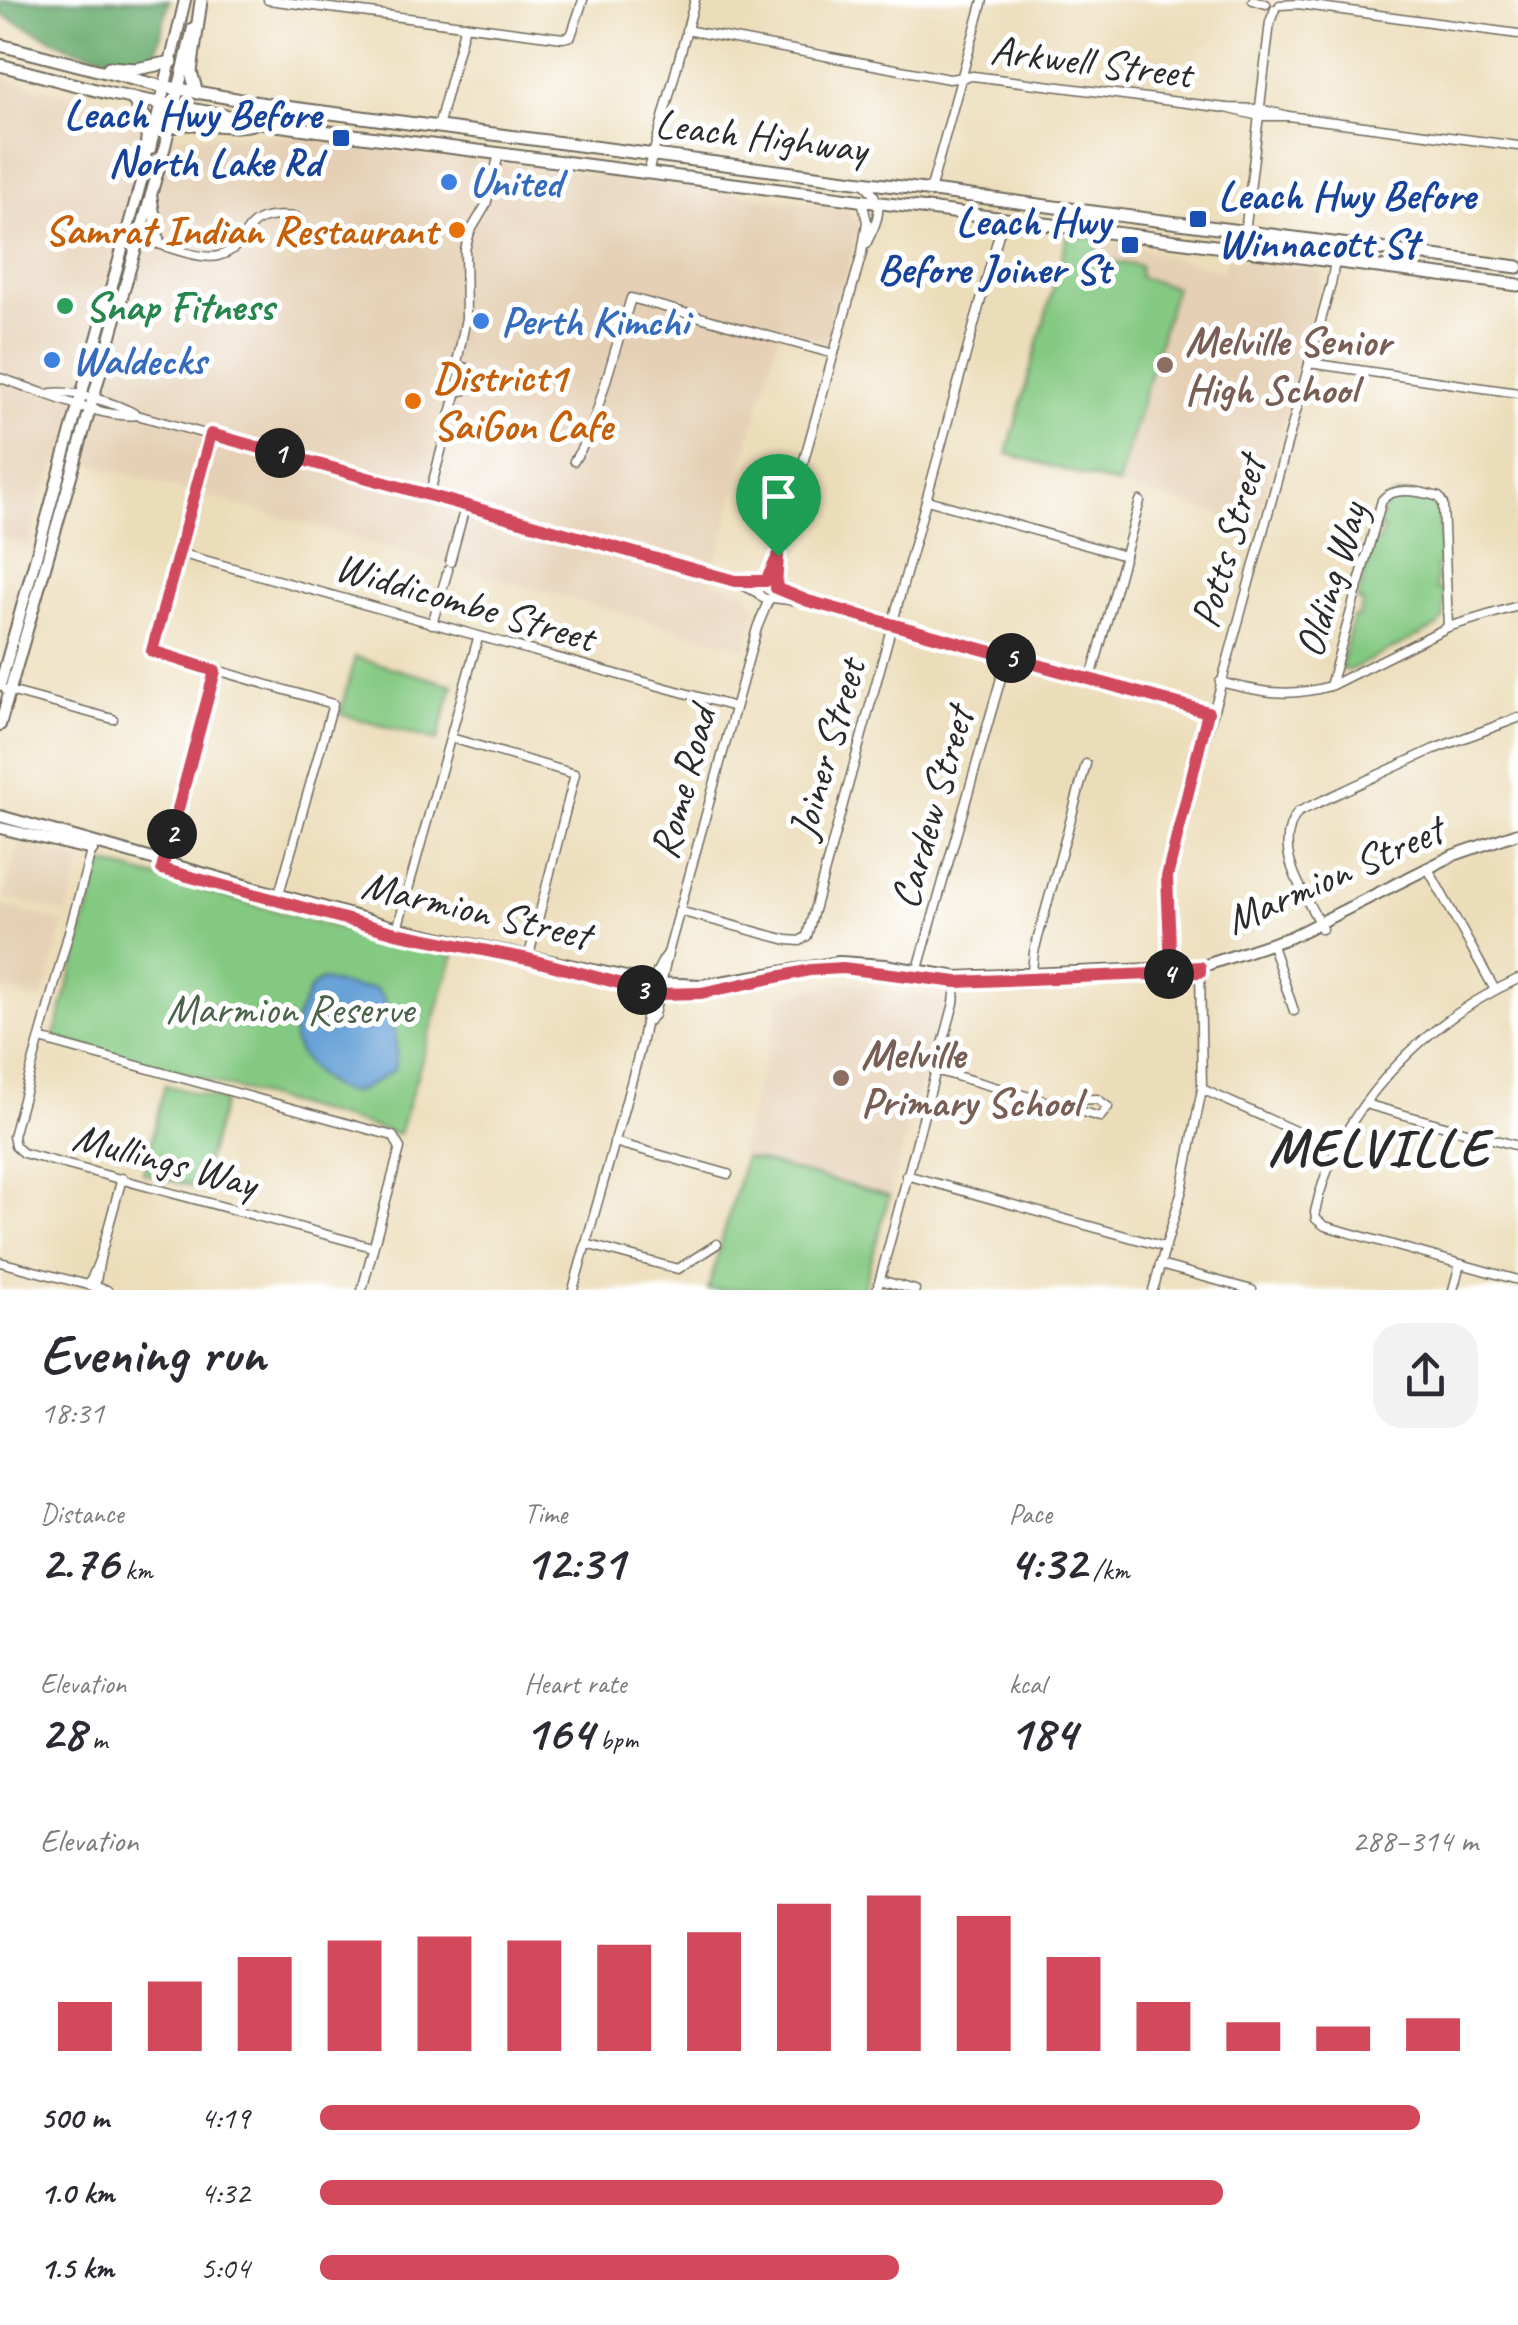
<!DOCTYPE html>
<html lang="en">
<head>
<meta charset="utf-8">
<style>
	:root { --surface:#fff; --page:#f2f2f3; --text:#2b2b33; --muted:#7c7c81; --accent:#d1495b }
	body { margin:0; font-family:Caveat,sans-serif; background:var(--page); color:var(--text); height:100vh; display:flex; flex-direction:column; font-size:38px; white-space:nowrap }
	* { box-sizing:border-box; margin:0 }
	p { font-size:32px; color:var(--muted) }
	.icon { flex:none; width:55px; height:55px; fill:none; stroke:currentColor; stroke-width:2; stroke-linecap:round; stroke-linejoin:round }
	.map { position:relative; height:1290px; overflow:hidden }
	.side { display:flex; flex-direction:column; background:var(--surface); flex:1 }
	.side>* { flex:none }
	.pin { position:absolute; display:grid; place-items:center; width:85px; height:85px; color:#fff; margin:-102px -42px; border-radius:50% 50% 50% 0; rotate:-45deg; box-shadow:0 0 10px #0007 }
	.pin .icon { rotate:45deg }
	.km { position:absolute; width:50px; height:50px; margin:-25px; border-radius:50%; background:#222; color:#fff; font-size:28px; line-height:50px; text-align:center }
	.round { display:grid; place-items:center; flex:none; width:105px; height:105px; border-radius:30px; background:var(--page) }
	.summary { display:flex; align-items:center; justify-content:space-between; height:170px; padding:0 40px }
	h1 { font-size:55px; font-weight:600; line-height:75px }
	.figures { display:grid; grid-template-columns:repeat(3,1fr); gap:15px; height:170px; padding:10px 40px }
	.figures div { display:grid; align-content:center }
	.figures b { font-size:50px; font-weight:600 }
	.figures small { font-size:28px; font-weight:400 }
	.figures p { font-size:28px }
	.chart { height:280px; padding:20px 40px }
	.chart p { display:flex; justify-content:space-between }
	.chart svg { width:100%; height:180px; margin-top:10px; stroke:var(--accent); stroke-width:6 }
	ul { padding:0 40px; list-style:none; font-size:32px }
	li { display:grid; grid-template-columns:160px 120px 1fr; align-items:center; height:75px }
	li i { height:25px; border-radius:12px; background:var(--accent) }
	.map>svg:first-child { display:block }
	.built { fill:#e5d0b5 }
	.green { fill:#84c982; stroke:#587a56; stroke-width:2.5 }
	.forest { fill:#6bad70; stroke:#4b6c4e; stroke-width:2.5 }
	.water { fill:#67a2d7; stroke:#496681; stroke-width:2.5 }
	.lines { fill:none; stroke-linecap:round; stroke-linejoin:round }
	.minor-casing { stroke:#6f695d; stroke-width:11 }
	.major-casing { stroke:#6f695d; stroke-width:14 }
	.highway-casing { stroke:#6f695d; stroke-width:15 }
	.minor { stroke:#fff; stroke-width:8 }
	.major { stroke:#fff; stroke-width:10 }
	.highway { stroke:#fff; stroke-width:11 }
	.route-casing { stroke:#fff; stroke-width:20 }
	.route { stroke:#d1495b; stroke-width:12 }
	.transit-dot { fill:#1a4fb4; stroke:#fff; stroke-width:4 }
	.shop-dot { fill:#3f7fe0; stroke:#fff; stroke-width:4 }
	.food-dot { fill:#e8710a; stroke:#fff; stroke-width:4 }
	.leisure-dot { fill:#2e9e5b; stroke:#fff; stroke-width:4 }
	.education-dot { fill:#8d6e63; stroke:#fff; stroke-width:4 }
	.labels { text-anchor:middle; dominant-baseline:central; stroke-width:10; stroke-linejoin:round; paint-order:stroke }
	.street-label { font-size:42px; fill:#2b2b2b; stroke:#fff }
	.transit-label { font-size:42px; font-weight:bold; fill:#164399; stroke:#fff; text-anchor:end }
	.shop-label { font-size:42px; font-weight:bold; fill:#366cbe; stroke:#fff; text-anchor:start }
	.food-label { font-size:42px; font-weight:bold; fill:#c56008; stroke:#fff; text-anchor:end }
	.leisure-label { font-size:42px; font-weight:bold; fill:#27864d; stroke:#fff; text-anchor:start }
	.education-label { font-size:42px; font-weight:bold; fill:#785e54; stroke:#fff; text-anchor:start }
	.park-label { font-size:42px; fill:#4a6249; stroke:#fff }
	.district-label { font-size:52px; font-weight:bold; letter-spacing:2.5px; fill:#2b2b2b; stroke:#fff }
</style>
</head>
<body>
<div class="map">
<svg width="1518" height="1290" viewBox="0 0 1518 1290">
	<rect width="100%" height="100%" fill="#fff"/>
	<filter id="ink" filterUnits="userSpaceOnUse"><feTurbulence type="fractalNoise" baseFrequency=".01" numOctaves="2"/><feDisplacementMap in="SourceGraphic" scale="20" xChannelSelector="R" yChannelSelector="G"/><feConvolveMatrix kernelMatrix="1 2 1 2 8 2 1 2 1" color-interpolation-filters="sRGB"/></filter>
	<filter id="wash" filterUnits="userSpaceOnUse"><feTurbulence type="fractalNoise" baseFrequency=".0048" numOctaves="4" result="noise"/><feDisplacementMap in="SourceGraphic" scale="40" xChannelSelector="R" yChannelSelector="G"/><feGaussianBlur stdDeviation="2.25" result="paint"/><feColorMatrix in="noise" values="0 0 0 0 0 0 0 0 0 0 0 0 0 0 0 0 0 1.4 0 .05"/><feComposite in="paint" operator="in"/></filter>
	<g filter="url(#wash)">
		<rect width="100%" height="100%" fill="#ecddba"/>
		<g class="built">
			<path d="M0 77 131 112 144 137 292 135 404 153 555 169 846 209 859 226 829 342 780 329 711 580 749 593 755 609 745 648 60 455 44 489 29 546 0 537Z"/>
			<path d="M1068 235 1103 240 1223 271 1227 258 1317 269 1322 276 1257 525 1007 454Z"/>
			<path d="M19 844 82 861 67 913 4 897Z"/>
			<path d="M0 905 64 923 42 1000 0 988Z"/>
			<path d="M847 983 945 1000 889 1196 739 1155 781 996Z"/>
		</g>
		<g class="green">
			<path d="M1068 235 1098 239 1095 259 1140 266 1139 277 1175 287 1118 485 1007 454Z"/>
			<path d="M1395 495 1422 497 1438 505 1442 563 1436 565 1437 590H1443L1444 618 1438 626 1350 670 1340 669 1353 617H1358L1363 602 1357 600 1373 541H1380L1384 528 1378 527 1386 502Z"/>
			<path d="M355 657 453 685 437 741 340 714Z"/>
			<path d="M102 863 390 942 454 955 399 1134 54 1038Z"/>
			<path d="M165 1085 224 1101 199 1188 143 1173Z"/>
			<path d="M745 1157 889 1196 863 1290H708Z"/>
		</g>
		<path class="forest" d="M0 0H169L156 54 126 60 71 48 0 14Z"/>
		<path class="water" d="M323 980 353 987 375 988C394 1005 400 1047 394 1070 384 1076 364 1090 354 1092 333 1097 296 1058 294 1039 292 1026 298 1014 304 1002 309 991 311 984 323 980Z"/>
	</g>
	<g filter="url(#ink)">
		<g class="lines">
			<g class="minor-casing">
				<g id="minor">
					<path d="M268 0 563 38 571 36 583 0"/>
					<path d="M1253 0 1266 4"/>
					<path d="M1280 5 1298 4 1518 34"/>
					<path d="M686 30 949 79 973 76 1226 108 1260 109 1288 116"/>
					<path d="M1226 108 1259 116H1288L1518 146"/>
					<path d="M438 127 465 25"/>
					<path d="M648 173 695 0"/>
					<path d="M862 182C887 203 879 217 866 244"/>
					<path d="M930 191 983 0"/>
					<path d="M135 236C155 242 199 261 218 256 256 246 233 210 296 217"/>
					<path d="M1243 250 1270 22 1275 9"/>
					<path d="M1309 363 1518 393"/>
					<circle cx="461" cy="379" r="12"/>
					<path d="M456 368 466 318 465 250 470 232 486 205 499 154"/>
					<path d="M0 378C36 389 103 420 137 415"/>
					<path d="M51 393C75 390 116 403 137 415L735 581 761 583"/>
					<path d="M211 434 152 651 333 704 277 901"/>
					<path d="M574 461 590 434 631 298 834 354"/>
					<path d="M429 496 457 391"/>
					<path d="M927 500 1125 556"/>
					<path d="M179 553 735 707"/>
					<path d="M450 562 465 507"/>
					<circle cx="767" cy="590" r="9"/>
					<path d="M735 581 758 593"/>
					<path d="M774 585 777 556 862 253 867 222 862 200"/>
					<path d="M776 588 808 601 1213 713"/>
					<path d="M772 598 799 601"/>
					<path d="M432 624 448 570"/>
					<path d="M1091 678 1140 501"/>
					<path d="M1220 682C1259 692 1290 698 1330 686L1448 627 1518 606"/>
					<path d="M1330 686 1382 500C1394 485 1422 492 1439 497L1443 504 1448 627"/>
					<path d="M6 690 113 719"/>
					<path d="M451 738 575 774 528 959"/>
					<path d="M92 848 13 1136 15 1146 23 1153 372 1247"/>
					<path d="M1427 867 1495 990"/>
					<path d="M162 869 215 671"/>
					<path d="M679 911 787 940 800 941 807 936 1003 219"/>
					<path d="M1322 929C1305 893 1270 849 1298 812L1434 749 1518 718"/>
					<path d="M396 933 478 638"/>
					<path d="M1272 945 1294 1011"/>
					<path d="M1172 974 1167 889 1170 859 1219 692 1331 284 1338 244"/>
					<path d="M916 976 1007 657"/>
					<path d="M1518 979C1425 1021 1337 1109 1315 1212L1316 1219 1325 1226 1518 1280"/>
					<path d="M1031 980 1034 952 1086 764"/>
					<path d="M647 1022 654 1015 668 953 757 628 769 599"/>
					<path d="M40 1039 393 1136 400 1148 362 1290"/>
					<path d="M935 1070 1100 1117 1108 1107 1097 1099 1049 1101"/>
					<path d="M1202 1089 1337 1150"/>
					<path d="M1365 1104 1518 1146"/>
					<path d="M614 1142 728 1174"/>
					<path d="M906 1175 1165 1247"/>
					<path d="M586 1244 678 1269 717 1244"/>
					<path d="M0 1262 107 1290"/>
					<path d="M1160 1265 1252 1290"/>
					<path d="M880 1280 915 1290"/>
					<path d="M89 1285 100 1258"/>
					<path d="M95 1287 100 1258 122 1178"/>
					<path d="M573 1290C595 1210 619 1130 640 1049 648 1018 647 979 668 953"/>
					<path d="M877 1290 954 1003 957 977"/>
					<path d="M1153 1290 1182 1190 1202 1089 1200 967"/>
					<path d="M1453 1290 1460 1264"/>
				</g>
			</g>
			<g class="major-casing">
				<g id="major">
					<path d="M150 149 185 0"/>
					<path d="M151 195 159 243"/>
					<path d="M0 685 144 171"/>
					<path d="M0 725 165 146 193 28"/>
					<path d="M0 816 397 928 654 983 702 985 839 962 885 965 957 977 1200 967 1291 937 1454 855 1518 833"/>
					<path d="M0 828 92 850"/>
					<path d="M598 978C657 994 682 998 743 985"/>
				</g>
			</g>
			<g class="highway-casing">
				<g id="highway">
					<path d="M0 45 156 85 277 106 1518 267"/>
					<path d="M0 65 111 94 276 125 1518 285"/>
					<path d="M109 67 136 69 172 62"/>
					<path d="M197 93 191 72 201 1"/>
					<path d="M131 98C159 125 143 143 143 177"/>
					<path d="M170 128C200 117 230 133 259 122"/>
				</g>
			</g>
			<use href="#minor" class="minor"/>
			<use href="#major" class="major"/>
			<use href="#highway" class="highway"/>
		</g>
	</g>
	<g class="lines" filter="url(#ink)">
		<g class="route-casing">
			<path id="route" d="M211 434 735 581H766L778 556 776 588 808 601 1208 712 1167 877 1171 969 1200 967V972L957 982 843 968 810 970 701 993 660 994 528 959 396 933 162 869 215 671 152 651Z"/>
		</g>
		<use href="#route" class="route"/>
	</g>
	<g class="transit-dot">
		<rect x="331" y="128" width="20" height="20" rx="5"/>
		<rect x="1188" y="209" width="20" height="20" rx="5"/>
		<rect x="1120" y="235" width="20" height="20" rx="5"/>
	</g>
	<g class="shop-dot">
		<circle cx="449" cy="182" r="10"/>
		<circle cx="481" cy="321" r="10"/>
		<circle cx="52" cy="360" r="10"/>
	</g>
	<g class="food-dot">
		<circle cx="457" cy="230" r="10"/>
		<circle cx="413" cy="401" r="10"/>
	</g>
	<circle class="leisure-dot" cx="65" cy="306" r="10"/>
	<g class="education-dot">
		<circle cx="1165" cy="365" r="10"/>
		<circle cx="841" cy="1078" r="10"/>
	</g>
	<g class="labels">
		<g class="street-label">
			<text transform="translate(1091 62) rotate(7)">Arkwell Street</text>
			<text transform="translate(761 136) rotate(7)">Leach Highway</text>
			<text transform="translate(1228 542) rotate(-74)">Potts Street</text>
			<text transform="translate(1331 580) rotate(-73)">Olding Way</text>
			<text transform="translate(465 602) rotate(16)">Widdicombe Street</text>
			<text transform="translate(827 749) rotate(-74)">Joiner Street</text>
			<text transform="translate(683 783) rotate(-75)">Rome Road</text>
			<text transform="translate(932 808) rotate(-74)">Cardew Street</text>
			<text transform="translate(1334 875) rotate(-24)">Marmion Street</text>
			<text transform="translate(476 910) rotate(13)">Marmion Street</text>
			<text transform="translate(165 1160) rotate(15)">Mullings Way</text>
		</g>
		<g class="transit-label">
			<text x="321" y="114">Leach Hwy Before<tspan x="321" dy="48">North Lake Rd</tspan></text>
			<text x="1218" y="195" text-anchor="start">Leach Hwy Before<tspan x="1218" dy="48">Winnacott St</tspan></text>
			<text x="1110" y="221">Leach Hwy<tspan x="1110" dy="48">Before Joiner St</tspan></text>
		</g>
		<g class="shop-label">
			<text x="469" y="182">United</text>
			<text x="501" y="321">Perth Kimchi</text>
			<text x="72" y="360">Waldecks</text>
		</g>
		<g class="food-label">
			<text x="437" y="230">Samrat Indian Restaurant</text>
			<text x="433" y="377" text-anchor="start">District1<tspan x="433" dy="48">SaiGon Cafe</tspan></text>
		</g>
		<g class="leisure-label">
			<text x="85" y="306">Snap Fitness</text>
		</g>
		<g class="education-label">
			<text x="1185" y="341">Melville Senior<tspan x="1185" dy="48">High School</tspan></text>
			<text x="861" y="1054">Melville<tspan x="861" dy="48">Primary School</tspan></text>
		</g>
		<g class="park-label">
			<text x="290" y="1009">Marmion Reserve</text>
		</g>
		<g class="district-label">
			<text x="1379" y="1148">MELVILLE</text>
		</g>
	</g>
</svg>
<div class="pin" style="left:778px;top:556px;background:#1e9e55"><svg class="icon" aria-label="arrive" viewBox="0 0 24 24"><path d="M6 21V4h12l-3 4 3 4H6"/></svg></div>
<b class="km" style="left:280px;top:453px">1</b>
<b class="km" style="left:172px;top:834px">2</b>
<b class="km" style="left:642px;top:990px">3</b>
<b class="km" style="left:1169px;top:974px">4</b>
<b class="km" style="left:1011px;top:658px">5</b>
</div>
<section class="side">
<div class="summary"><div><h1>Evening run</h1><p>18:31</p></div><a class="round"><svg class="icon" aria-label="share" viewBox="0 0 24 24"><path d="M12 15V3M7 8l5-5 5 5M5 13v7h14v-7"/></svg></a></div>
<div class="figures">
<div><p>Distance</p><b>2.76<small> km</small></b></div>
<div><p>Time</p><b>12:31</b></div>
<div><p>Pace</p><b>4:32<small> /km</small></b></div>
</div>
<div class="figures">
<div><p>Elevation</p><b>28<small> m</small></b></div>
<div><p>Heart rate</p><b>164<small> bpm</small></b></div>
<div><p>kcal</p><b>184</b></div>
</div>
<div class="chart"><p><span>Elevation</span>288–314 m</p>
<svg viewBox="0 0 160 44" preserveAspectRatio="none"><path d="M5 44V32M15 44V27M25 44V21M35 44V17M45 44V16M55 44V17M65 44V18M75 44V15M85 44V8M95 44V6M105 44V11M115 44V21M125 44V32M135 44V37M145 44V38M155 44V36"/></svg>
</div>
<ul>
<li><b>500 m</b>4:19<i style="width:95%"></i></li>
<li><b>1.0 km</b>4:32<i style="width:78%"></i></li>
<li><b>1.5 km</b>5:04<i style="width:50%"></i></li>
</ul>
</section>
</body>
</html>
